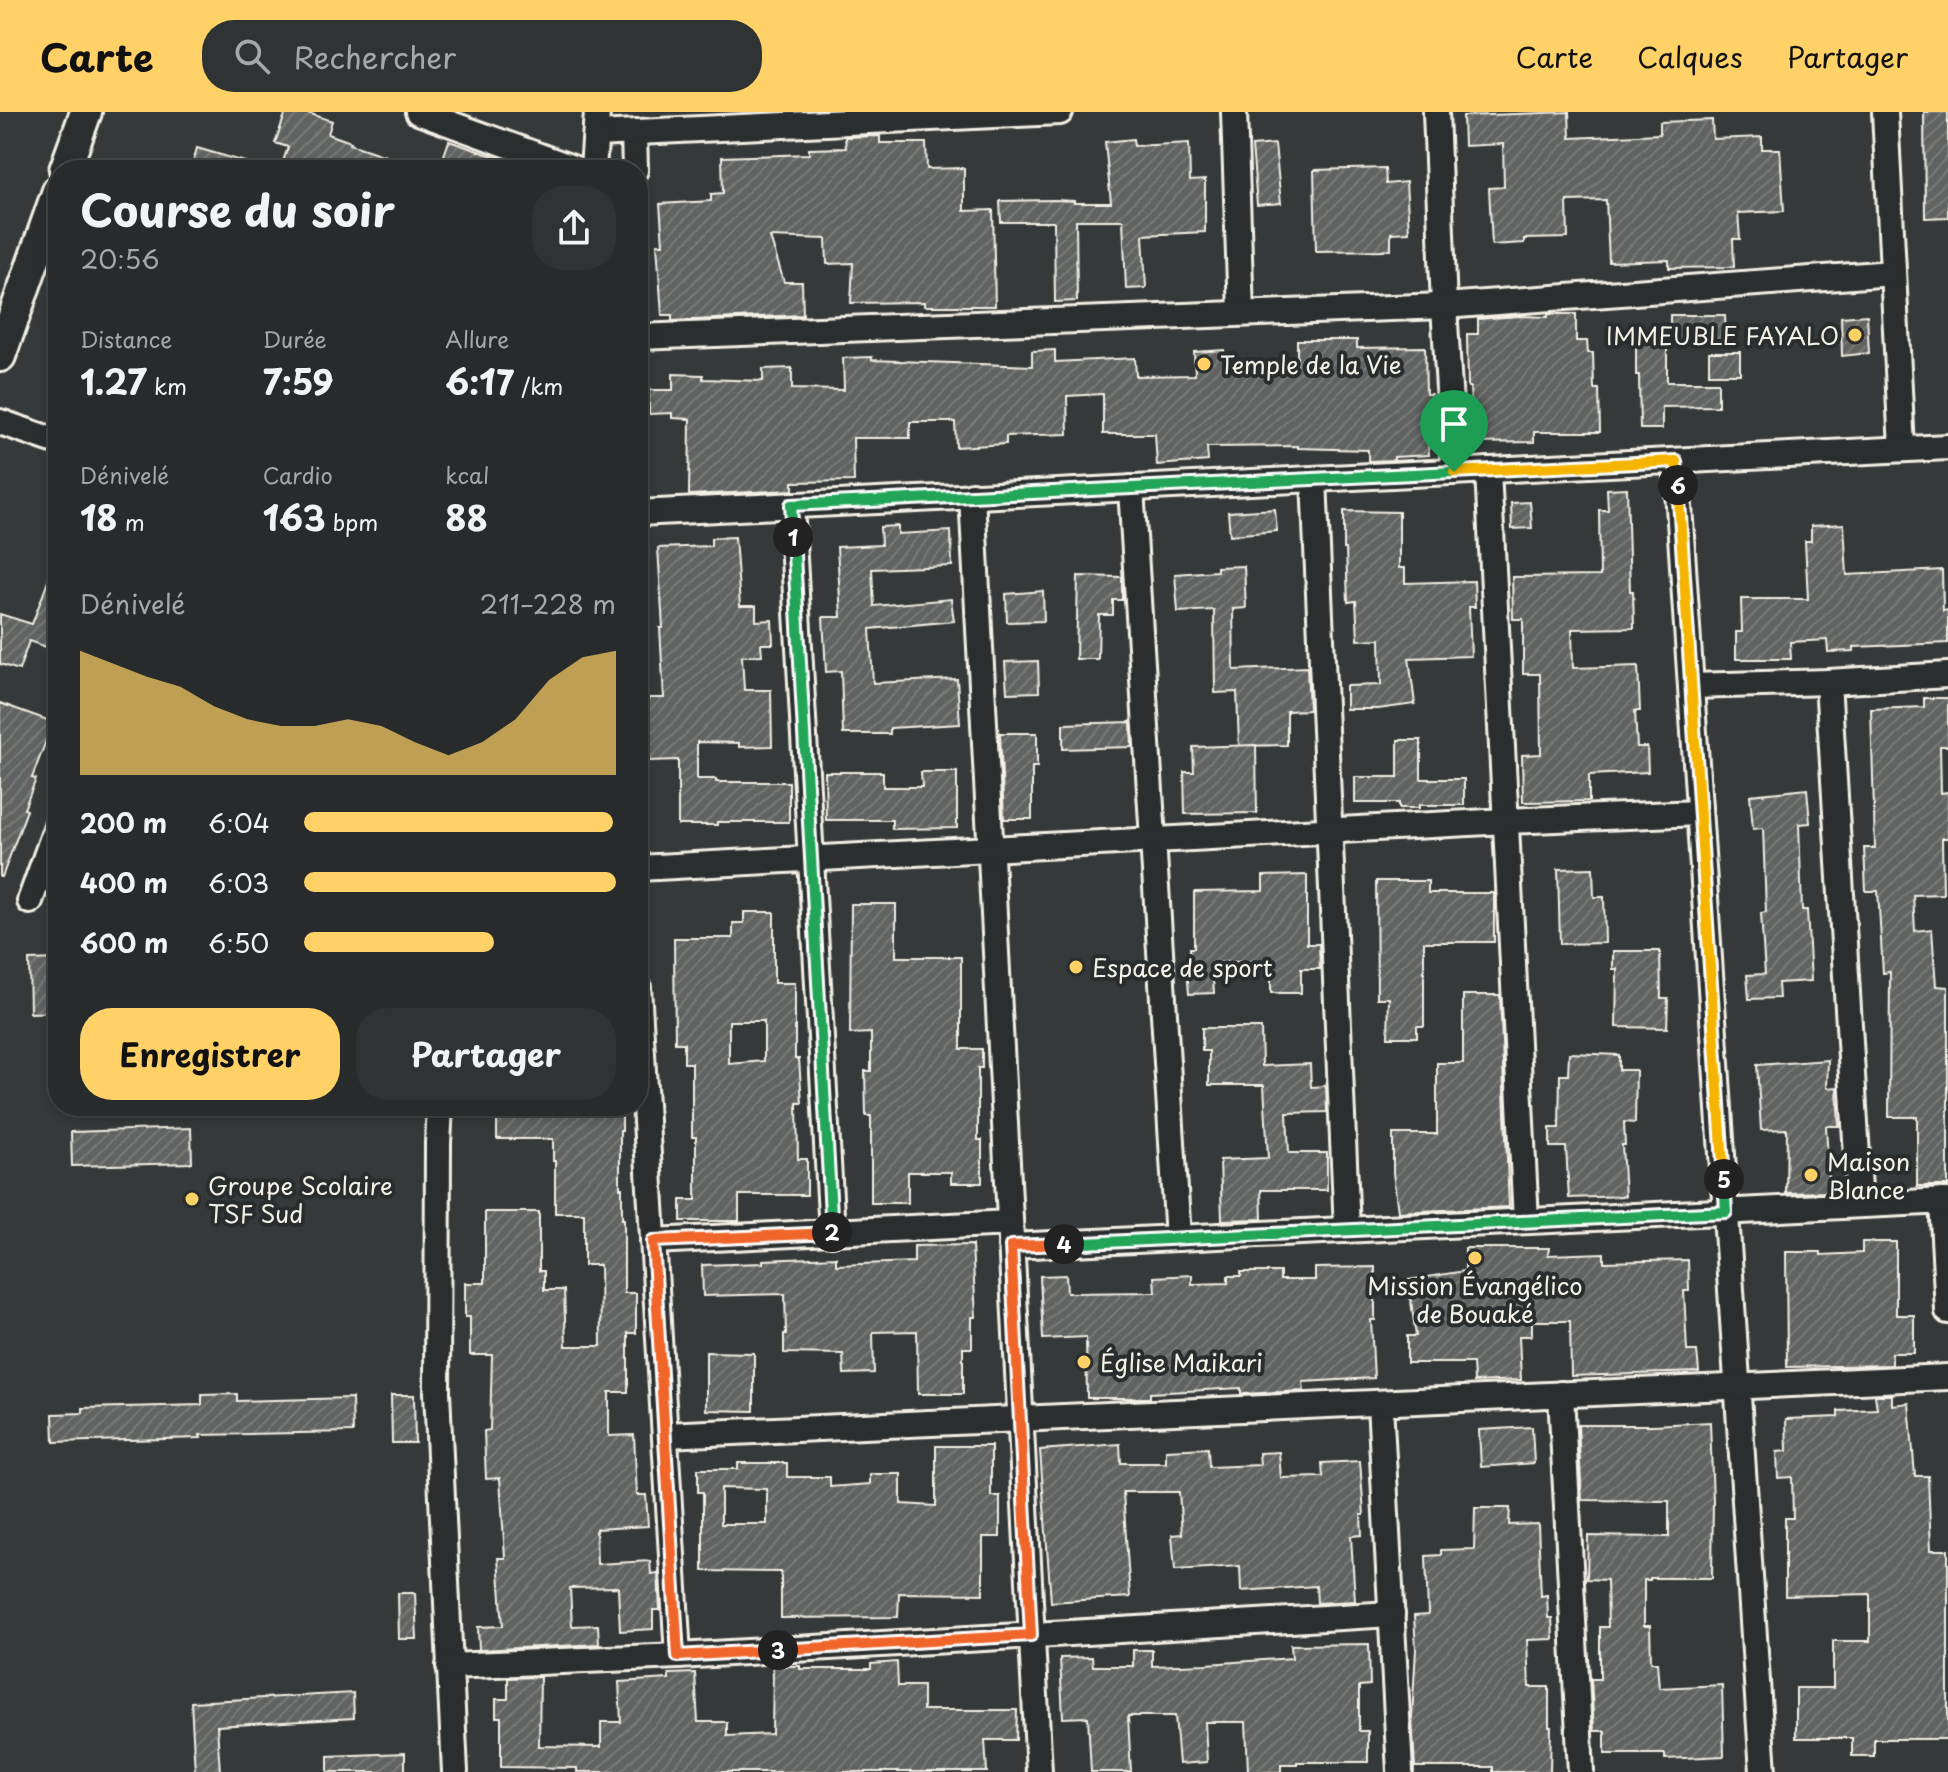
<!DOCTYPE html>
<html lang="fr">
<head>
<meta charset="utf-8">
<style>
	:root { --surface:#282b2b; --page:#303333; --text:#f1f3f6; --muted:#a5a7a9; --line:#444747; --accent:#ffd166 }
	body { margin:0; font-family:"Playpen Sans",sans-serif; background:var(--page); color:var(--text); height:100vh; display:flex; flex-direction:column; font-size:30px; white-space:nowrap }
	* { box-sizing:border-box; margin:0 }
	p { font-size:26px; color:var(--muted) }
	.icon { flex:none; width:44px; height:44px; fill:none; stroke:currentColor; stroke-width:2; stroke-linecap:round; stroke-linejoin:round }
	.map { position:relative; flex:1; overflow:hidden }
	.side { position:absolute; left:48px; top:48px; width:600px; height:956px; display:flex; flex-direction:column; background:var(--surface); border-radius:32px; box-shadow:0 4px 12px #0003,0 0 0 2px var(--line) }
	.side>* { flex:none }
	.pin { position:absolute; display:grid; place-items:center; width:68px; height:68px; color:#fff; margin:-82px -34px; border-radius:50% 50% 50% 0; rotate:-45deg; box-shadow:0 0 8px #0007 }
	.pin .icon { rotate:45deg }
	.km { position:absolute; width:40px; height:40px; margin:-20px; border-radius:50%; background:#222; color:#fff; font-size:22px; line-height:40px; text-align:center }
	.round { display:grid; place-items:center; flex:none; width:84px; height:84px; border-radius:32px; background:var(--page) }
	.headline { display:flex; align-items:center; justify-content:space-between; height:136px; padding:0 32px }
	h1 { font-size:44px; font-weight:700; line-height:60px }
	.stats { display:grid; grid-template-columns:repeat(3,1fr); gap:12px; height:136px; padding:8px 32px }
	.stats div { display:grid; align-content:center }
	.stats b { font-size:34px; font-weight:700 }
	.stats small { font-size:22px; font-weight:400 }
	.stats p { font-size:22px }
	.chart { height:224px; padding:16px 32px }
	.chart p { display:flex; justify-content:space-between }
	.chart svg { width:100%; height:144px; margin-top:8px; fill:var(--accent); opacity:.7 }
	.button { display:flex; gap:16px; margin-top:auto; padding:16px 32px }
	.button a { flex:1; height:92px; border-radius:32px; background:var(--accent); color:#111; font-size:32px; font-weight:700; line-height:92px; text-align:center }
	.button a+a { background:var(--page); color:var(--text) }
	ul { padding:0 32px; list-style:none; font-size:26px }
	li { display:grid; grid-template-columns:128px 96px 1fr; align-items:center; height:60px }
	li i { height:20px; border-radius:10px; background:var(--accent) }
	header { display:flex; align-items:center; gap:48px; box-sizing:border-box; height:112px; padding:0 40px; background:var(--accent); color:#111 }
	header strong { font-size:38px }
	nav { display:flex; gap:44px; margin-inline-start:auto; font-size:28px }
	.search { width:560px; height:72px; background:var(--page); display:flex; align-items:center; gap:20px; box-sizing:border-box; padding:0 28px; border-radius:32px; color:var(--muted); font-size:30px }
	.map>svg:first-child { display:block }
	.building { fill:url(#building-hatch); stroke:#f4f1e8; stroke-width:2; fill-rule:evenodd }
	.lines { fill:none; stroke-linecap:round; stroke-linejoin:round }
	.minor-casing { stroke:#f4f1e8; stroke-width:30 }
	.major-casing { stroke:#f4f1e8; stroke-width:36 }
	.minor { stroke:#2a2d2e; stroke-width:24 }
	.major { stroke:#2a2d2e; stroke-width:30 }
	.split-1-casing { stroke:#fff; stroke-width:16 }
	.split-2-casing { stroke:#fff; stroke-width:16 }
	.split-3-casing { stroke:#fff; stroke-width:16 }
	.split-4-casing { stroke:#fff; stroke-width:16 }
	.split-5-casing { stroke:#fff; stroke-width:16 }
	.split-6-casing { stroke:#fff; stroke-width:16 }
	.split-7-casing { stroke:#fff; stroke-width:16 }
	.split-1 { stroke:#22a559; stroke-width:10 }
	.split-2 { stroke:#22a559; stroke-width:10 }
	.split-3 { stroke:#f0652b; stroke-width:10 }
	.split-4 { stroke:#f0652b; stroke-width:10 }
	.split-5 { stroke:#22a559; stroke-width:10 }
	.split-6 { stroke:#f5b400; stroke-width:10 }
	.split-7 { stroke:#f5b400; stroke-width:10 }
	.poi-dot { fill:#ffd166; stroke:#2a2d2e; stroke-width:3 }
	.labels { text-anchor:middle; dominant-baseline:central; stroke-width:8; stroke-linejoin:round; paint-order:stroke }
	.poi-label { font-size:24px; fill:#f4f1e8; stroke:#2a2d2e; text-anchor:start }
</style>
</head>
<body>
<header>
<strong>Carte</strong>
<div class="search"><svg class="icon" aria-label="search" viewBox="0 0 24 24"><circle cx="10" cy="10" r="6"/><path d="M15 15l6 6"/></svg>Rechercher</div>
<nav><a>Carte</a><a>Calques</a><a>Partager</a></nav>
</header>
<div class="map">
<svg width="1948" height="1660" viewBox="0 0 1948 1660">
	<defs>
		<pattern id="building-hatch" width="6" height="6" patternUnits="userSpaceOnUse" patternTransform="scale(2)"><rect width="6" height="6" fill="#616362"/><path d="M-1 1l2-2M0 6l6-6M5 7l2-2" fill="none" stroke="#787a78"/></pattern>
	</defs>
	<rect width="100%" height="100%" fill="#363939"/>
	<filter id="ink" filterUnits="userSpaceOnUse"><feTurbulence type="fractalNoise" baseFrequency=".0125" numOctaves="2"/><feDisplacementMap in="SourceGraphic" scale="16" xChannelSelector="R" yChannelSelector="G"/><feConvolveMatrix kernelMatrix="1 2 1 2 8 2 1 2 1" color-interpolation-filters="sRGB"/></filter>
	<g filter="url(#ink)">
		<g class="building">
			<path d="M286 0H305L332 9 328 22 351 30 350 32 418 55 417 58H280L288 35 275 31Z"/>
			<path d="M1569 0 1570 26 1660 22V10L1712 8 1713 27 1762 25V37H1780L1784 99 1738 101 1740 127H1733L1734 155 1669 156V148L1609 150 1606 88 1567 89 1568 126 1524 127V131L1492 133 1489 76 1504 75 1503 32 1464 34 1463 4Z"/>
			<path d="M1924 0H1948V105L1925 106Z"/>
			<path d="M880 24V31H926L927 57 964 56V99L993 98 995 194H924V190L851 191 853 151 827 152 826 127 770 125 784 170H802L803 203 672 209V203H662L657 132H663L660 92 711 89V82L723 81 722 45 809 42V37L846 36 845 25Z"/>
			<path d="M1133 27 1134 34 1189 31 1190 69 1205 68V120L1143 123 1146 176 1126 177 1123 108H1076L1077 189 1055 190 1054 110H1001L1000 89 1055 88 1074 89V91H1111L1105 30Z"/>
			<path d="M449 29 525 55 524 58H439Z"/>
			<path d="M1275 32 1281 91 1257 93 1252 34Z"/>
			<path d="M197 36 255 53 254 58H191Z"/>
			<path d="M1385 56 1386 72 1406 70 1409 120 1391 121V138L1316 139 1314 58Z"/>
			<path d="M1548 202H1576V229H1587L1588 241H1593L1594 277H1599L1600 320H1534V330L1473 331 1470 275H1468L1467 222H1478V207L1519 204 1548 205Z"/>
			<path d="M1670 203H1725L1726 229 1670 230Z"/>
			<path d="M1867 203 1869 241 1842 244 1841 205Z"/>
			<path d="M1667 226V270H1718V294L1662 295V317H1640L1639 263H1636V227Z"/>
			<path d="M1297 228H1357V236L1425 235 1426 282H1431V310H1427L1429 343 1394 345V348L1368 349V338L1298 336V334L1207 335 1208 349 1157 353 1155 322H1103V282L1067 284 1068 322 1006 324V332L956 335 955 310H910V326H853L854 369 793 370V378L689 383 690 307 672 306V301L649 302V278H673V262L703 263V267L763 269V257L792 256V277L844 278 843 246 872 245V248L1032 254V239L1055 238V250L1135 246 1136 264 1195 263 1194 240 1224 238 1225 255 1297 254Z"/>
			<rect x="1709" y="240" width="31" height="22"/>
			<path d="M1627 376 1630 479H1633L1634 516 1572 517 1573 556 1638 554 1640 599H1635L1637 635H1647L1648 660 1589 663V689L1523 690 1522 643 1541 642 1540 562H1523V507H1513L1512 465 1600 464 1599 398H1608L1607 377Z"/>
			<path d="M1530 390 1532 416 1512 417 1511 391Z"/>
			<path d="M1275 397 1277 419 1230 423 1228 400Z"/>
			<path d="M1344 399 1399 400V456H1405V471L1474 469 1475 495H1469L1471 544 1409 546 1415 592 1378 597H1346V574L1381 573 1380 527 1358 528 1356 489 1348 490 1346 437H1344Z"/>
			<path d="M1844 412 1847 463 1942 458 1943 499 1948 498V531L1854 535V539L1828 540 1827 528 1790 530 1791 547H1736V520H1742L1741 487H1808L1805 429H1811V414Z"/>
			<path d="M898 414V422L951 419 952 454 872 457 874 494 951 487 954 509 870 517 873 571 957 567 960 612 890 616V622H843L841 559 826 560 823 505H841L837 435 881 433 880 415Z"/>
			<path d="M735 425 740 494H756V509L772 508 773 532H761L762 543 742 544 744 578H771L772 634 739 635V631L697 630V667H716V670H789V710H717V713H678V648L649 649 648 586H664L660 516H663L658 436 711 434V426Z"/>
			<path d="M56 448 58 449V539L29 529 19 558 0 552V502L32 512Z"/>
			<path d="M1244 454 1246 496 1233 497 1234 558 1307 555 1309 598 1287 599V633L1239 634 1237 580 1215 581 1214 498 1178 500 1175 462 1217 459V455Z"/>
			<path d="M1078 464 1122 465V488H1113V503H1099L1098 547H1076Z"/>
			<path d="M1043 479 1044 509 1007 510 1006 482Z"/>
			<path d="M1038 549 1039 580 1007 581 1005 550Z"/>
			<path d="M1924 586H1948V634H1940L1941 681 1948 680V726H1942L1943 782 1913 783 1915 819 1932 817 1936 874 1948 875V1074H1917V1005H1889L1890 860 1883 861 1878 779H1866L1864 736H1875L1871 597 1924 595Z"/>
			<path d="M0 591 53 610 32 666 36 667 24 697 27 698 2 765H0Z"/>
			<path d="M1131 610 1132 635 1063 637V612Z"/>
			<path d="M1000 621H1037V655H1032V707H1004Z"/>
			<path d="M1398 628H1421V667H1464V693H1419V696H1399V691H1355V665H1398Z"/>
			<path d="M1256 633 1257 701 1185 702 1184 660H1194L1193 635Z"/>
			<path d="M825 660H883V675H922L921 660H957V716L892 717V708H826Z"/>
			<path d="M1807 677 1810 711 1799 712 1802 798H1807L1811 869 1778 871 1779 886 1749 887 1747 863 1765 862 1761 801 1766 800 1763 716 1753 717 1750 683Z"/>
			<path d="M1593 756 1594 785H1604L1605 831 1560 832 1558 757Z"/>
			<path d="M1307 763V832H1319L1320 857H1301V881H1271V850L1256 849 1212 851 1214 881 1189 882 1187 857 1191 856 1190 836H1194V780L1263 779V764Z"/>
			<path d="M1376 769H1428V781H1494V830H1424V914H1417V925H1388L1389 886H1377Z"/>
			<path d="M851 792H896V845H961V937H982V956H978V1028H982V1071H951V1060H908V1091H871V1004H866L865 959H871V921L850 922Z"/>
			<path d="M744 800H774V871H795V947H799L802 991H797L798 1047H807V1083H739V1109H681V1088H696V1025H692V951H684V931H675L674 826H733V811H744ZM729 909H764V949L729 952Z"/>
			<path d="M1613 839H1660L1661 886H1668L1667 916 1616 915 1617 857H1613Z"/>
			<path d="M58 847V900L30 901 29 848Z"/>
			<path d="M1463 883H1500L1509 1095 1398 1100 1393 1061V1022H1437V951H1463Z"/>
			<path d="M1202 916H1261L1262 954 1310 952 1311 975 1326 974 1327 1000 1287 1001 1289 1041H1327V1078H1261L1262 1107 1222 1108 1220 1048 1268 1046 1264 973H1209V939H1202Z"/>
			<path d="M1569 941 1619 943V958H1636L1635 1011 1624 1010 1625 1033H1622L1625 1084 1569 1086 1566 1035H1550V1016H1559L1560 963H1568Z"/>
			<path d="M1828 948 1827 976 1837 975 1839 1014H1826L1830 1080 1786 1081 1787 1017 1761 1018 1757 953Z"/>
			<path d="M497 994H622V1019H620V1076H622V1107H624V1181H636V1221H628V1280H609V1324L634 1323 637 1383H646L648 1414 596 1417 597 1452 650 1449 651 1462 658 1461 660 1498H653V1517L620 1519 618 1475 570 1476 572 1514 598 1513 599 1532 479 1538 478 1515 503 1514 498 1446H505L500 1366 486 1367 484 1319 490 1318 492 1243H470V1205H465V1171H485V1100H539V1159H544V1178H564L566 1234H601L600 1153H584V1101H555V1049H553V1027H497Z"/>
			<path d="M191 1016 192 1051 72 1054 71 1020Z"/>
			<path d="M1862 1130H1896V1203H1914V1241H1892V1253L1787 1255 1786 1140H1821V1143L1862 1141Z"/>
			<path d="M972 1133 976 1205H972V1236H963V1282H918L917 1219 873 1220 874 1261 844 1262 843 1242 784 1241V1222H786L785 1182 703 1184 702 1153 763 1151V1148L836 1145V1153L914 1150V1134Z"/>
			<path d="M1465 1136H1549L1548 1143 1604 1141V1150L1688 1148 1689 1179H1684L1687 1239H1697L1699 1260 1571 1264 1570 1209H1532V1224H1519L1521 1268 1474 1270 1473 1251H1407V1224H1416L1408 1168 1465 1159Z"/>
			<path d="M1375 1155V1208H1371L1374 1266 1303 1270 1304 1279 1241 1282V1276L1150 1281V1286H1087L1086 1225 1043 1227 1040 1164 1066 1163 1067 1181 1155 1180 1154 1165 1192 1163V1172L1228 1171V1164H1241V1160H1280V1168H1315V1156Z"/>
			<path d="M706 1240 754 1241V1299L706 1298Z"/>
			<path d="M237 1282V1289L352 1286 353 1320 200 1323 201 1326 54 1330 53 1302 83 1301V1296L202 1293V1283Z"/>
			<path d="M391 1283H414L415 1331H392Z"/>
			<path d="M1875 1283H1892V1293L1909 1291 1915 1364H1928L1931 1438H1948V1627H1874V1644H1852V1626H1796V1576H1833V1529H1870V1482L1785 1484V1406H1793L1792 1365 1778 1366 1777 1340 1787 1339 1786 1307 1838 1305V1299L1877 1297Z"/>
			<path d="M1710 1310 1713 1389 1712 1466H1650V1468H1644V1514H1650L1651 1550H1657L1659 1576 1722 1573 1724 1644 1665 1647V1642H1605V1619H1594L1591 1567H1600V1515H1608L1607 1468 1587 1467 1588 1424 1669 1425V1389L1582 1388 1578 1313H1654Z"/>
			<path d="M1532 1315 1534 1351 1481 1355 1479 1318Z"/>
			<path d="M1120 1332 1121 1351H1166V1338L1208 1336 1209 1355 1260 1353 1259 1341 1279 1340 1281 1366 1323 1365 1322 1351 1360 1349 1364 1403H1361L1362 1423 1351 1424 1355 1489 1317 1491 1316 1474 1241 1479 1240 1454 1175 1458 1172 1423 1182 1422 1179 1380H1123L1130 1485 1051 1490 1040 1338Z"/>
			<path d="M936 1334H991V1384H1000V1425H983V1482L899 1481 898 1505 781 1506V1460L703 1459V1380H698V1357H738V1351H787V1365H830V1375L870 1372V1362H901V1392L936 1394ZM721 1376 767 1377V1412H721Z"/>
			<path d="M1475 1396H1510L1509 1413 1538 1412 1541 1484 1547 1483 1548 1506H1552L1553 1527 1527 1528 1529 1575H1549V1615H1551L1550 1660H1493V1655H1415L1412 1605 1416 1537 1414 1504 1428 1503 1426 1444 1441 1443V1438L1474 1437Z"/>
			<path d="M398 1481H415L417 1527H399Z"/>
			<path d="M1369 1532 1370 1573 1359 1574V1619H1368V1650H1297V1652H1281V1660H1248L1246 1610H1205L1207 1650 1179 1652 1175 1604H1128L1131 1660H1091L1088 1605 1063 1606 1060 1546 1092 1545 1093 1554H1133V1538H1152V1554L1207 1552 1292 1546 1291 1533Z"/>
			<path d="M897 1550 898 1574H923V1598H1017L1016 1628H985L987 1660H577V1656L501 1655V1605H496V1587H508V1566L540 1565 539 1634 601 1635V1610H621L619 1570 669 1567V1562L695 1561 698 1610H727V1624L772 1622 773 1554H800V1557H871V1552Z"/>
			<path d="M353 1581 354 1606 217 1614 220 1660H195L191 1590Z"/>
			<path d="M405 1641V1660H328V1644Z"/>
		</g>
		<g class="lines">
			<g class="minor-casing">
				<g id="minor">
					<path d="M418 0 578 58"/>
					<path d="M1234 0 1241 201"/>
					<path d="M1436 0 1444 194 1454 360"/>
					<path d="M1885 0 1902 337"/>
					<path d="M634 21 635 58"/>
					<path d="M596 22 1060 0"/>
					<path d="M593 58 597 0"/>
					<path d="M638 225 1444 194 1893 161"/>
					<path d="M0 310 58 330"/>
					<path d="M1676 349 1763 1660"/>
					<path d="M1488 358 1526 1109"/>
					<path d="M1314 367 1347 1118"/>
					<path d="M1131 376 1178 1126"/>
					<path d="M972 383 1039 1660"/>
					<path d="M791 393 832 1121"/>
					<path d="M638 401 1948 335"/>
					<path d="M1828 570 1860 1093"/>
					<path d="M1691 574 1828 570 1948 563"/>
					<path d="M638 756 1506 709 1699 701"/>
					<path d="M30 789 58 711"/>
					<path d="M638 875 678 1544"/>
					<path d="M440 994 438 1031 437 1280 455 1660"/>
					<path d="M1942 1089 1948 1199"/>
					<path d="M653 1129 1010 1111"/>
					<path d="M1011 1134 1948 1089"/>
					<path d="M1561 1282 1581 1660"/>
					<path d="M1380 1291 1400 1660"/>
					<path d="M665 1323 1948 1265"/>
					<path d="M449 1554 678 1544 1392 1502"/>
				</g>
			</g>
			<g class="major-casing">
				<g id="major">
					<path d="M65 58 86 0"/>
					<path d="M0 244 58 79"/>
				</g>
			</g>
			<use href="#minor" class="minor"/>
			<use href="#major" class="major"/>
		</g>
	</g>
	<g class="lines" filter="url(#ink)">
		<g class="split-1-casing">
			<path id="split-1" d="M793 425 791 393 1454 360"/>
		</g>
		<g class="split-2-casing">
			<path id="split-2" d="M793 425 832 1120"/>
		</g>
		<g class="split-3-casing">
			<path id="split-3" d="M778 1538 678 1544 653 1129 832 1121V1120"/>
		</g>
		<g class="split-4-casing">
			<path id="split-4" d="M778 1538 1031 1523 1011 1134 1064 1132"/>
		</g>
		<g class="split-5-casing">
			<path id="split-5" d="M1064 1132 1726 1100 1724 1067"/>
		</g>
		<g class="split-6-casing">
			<path id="split-6" d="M1678 373 1724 1067"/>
		</g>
		<g class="split-7-casing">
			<path id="split-7" d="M1454 360 1676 349 1678 373"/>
		</g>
		<use href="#split-1" class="split-1"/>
		<use href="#split-2" class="split-2"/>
		<use href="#split-3" class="split-3"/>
		<use href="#split-4" class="split-4"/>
		<use href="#split-5" class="split-5"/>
		<use href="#split-6" class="split-6"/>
		<use href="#split-7" class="split-7"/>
	</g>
	<g class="poi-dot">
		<circle cx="1855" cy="223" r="8"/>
		<circle cx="1204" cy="252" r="8"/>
		<circle cx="1076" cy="855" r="8"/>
		<circle cx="1811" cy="1063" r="8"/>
		<circle cx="192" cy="1087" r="8"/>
		<circle cx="1475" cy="1146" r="8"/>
		<circle cx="1084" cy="1250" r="8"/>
	</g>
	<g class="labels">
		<g class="poi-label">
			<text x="1839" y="223" text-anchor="end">IMMEUBLE FAYALO</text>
			<text x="1220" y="252">Temple de la Vie</text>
			<text x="1092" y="855">Espace de sport</text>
			<text x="1827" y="1049">Maison<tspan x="1827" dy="28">Blance</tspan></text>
			<text x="208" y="1073">Groupe Scolaire<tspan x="208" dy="28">TSF Sud</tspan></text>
			<text x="1475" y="1173" text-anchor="middle">Mission Évangélico<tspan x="1475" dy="28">de Bouaké</tspan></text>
			<text x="1100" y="1250">Église Maikari</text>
		</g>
	</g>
</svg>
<div class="pin" style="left:1454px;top:360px;background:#1e9e55"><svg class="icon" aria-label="arrive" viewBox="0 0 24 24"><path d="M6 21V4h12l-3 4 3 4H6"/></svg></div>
<b class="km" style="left:793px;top:425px">1</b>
<b class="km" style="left:832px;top:1120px">2</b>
<b class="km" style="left:778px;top:1538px">3</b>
<b class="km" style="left:1064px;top:1132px">4</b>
<b class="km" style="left:1724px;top:1067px">5</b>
<b class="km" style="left:1678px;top:373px">6</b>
<section class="side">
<div class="headline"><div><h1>Course du soir</h1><p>20:56</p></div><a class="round"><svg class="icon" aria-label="share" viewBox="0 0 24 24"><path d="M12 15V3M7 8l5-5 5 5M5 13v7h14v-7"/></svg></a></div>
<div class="stats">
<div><p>Distance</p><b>1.27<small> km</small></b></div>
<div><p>Durée</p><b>7:59</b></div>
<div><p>Allure</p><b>6:17<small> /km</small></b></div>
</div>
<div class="stats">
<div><p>Dénivelé</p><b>18<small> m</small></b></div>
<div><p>Cardio</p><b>163<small> bpm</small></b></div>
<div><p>kcal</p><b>88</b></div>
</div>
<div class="chart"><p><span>Dénivelé</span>211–228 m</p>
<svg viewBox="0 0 160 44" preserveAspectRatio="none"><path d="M0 44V6L10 10L20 14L30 17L40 23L50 27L60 29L70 29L80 27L90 29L100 34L110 38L120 34L130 27L140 15L150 8L160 6V44z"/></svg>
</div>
<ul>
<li><b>200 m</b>6:04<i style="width:99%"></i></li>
<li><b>400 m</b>6:03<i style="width:100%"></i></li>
<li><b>600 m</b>6:50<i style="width:61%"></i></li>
</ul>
<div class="button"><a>Enregistrer</a><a>Partager</a></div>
</section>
</div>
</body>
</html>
